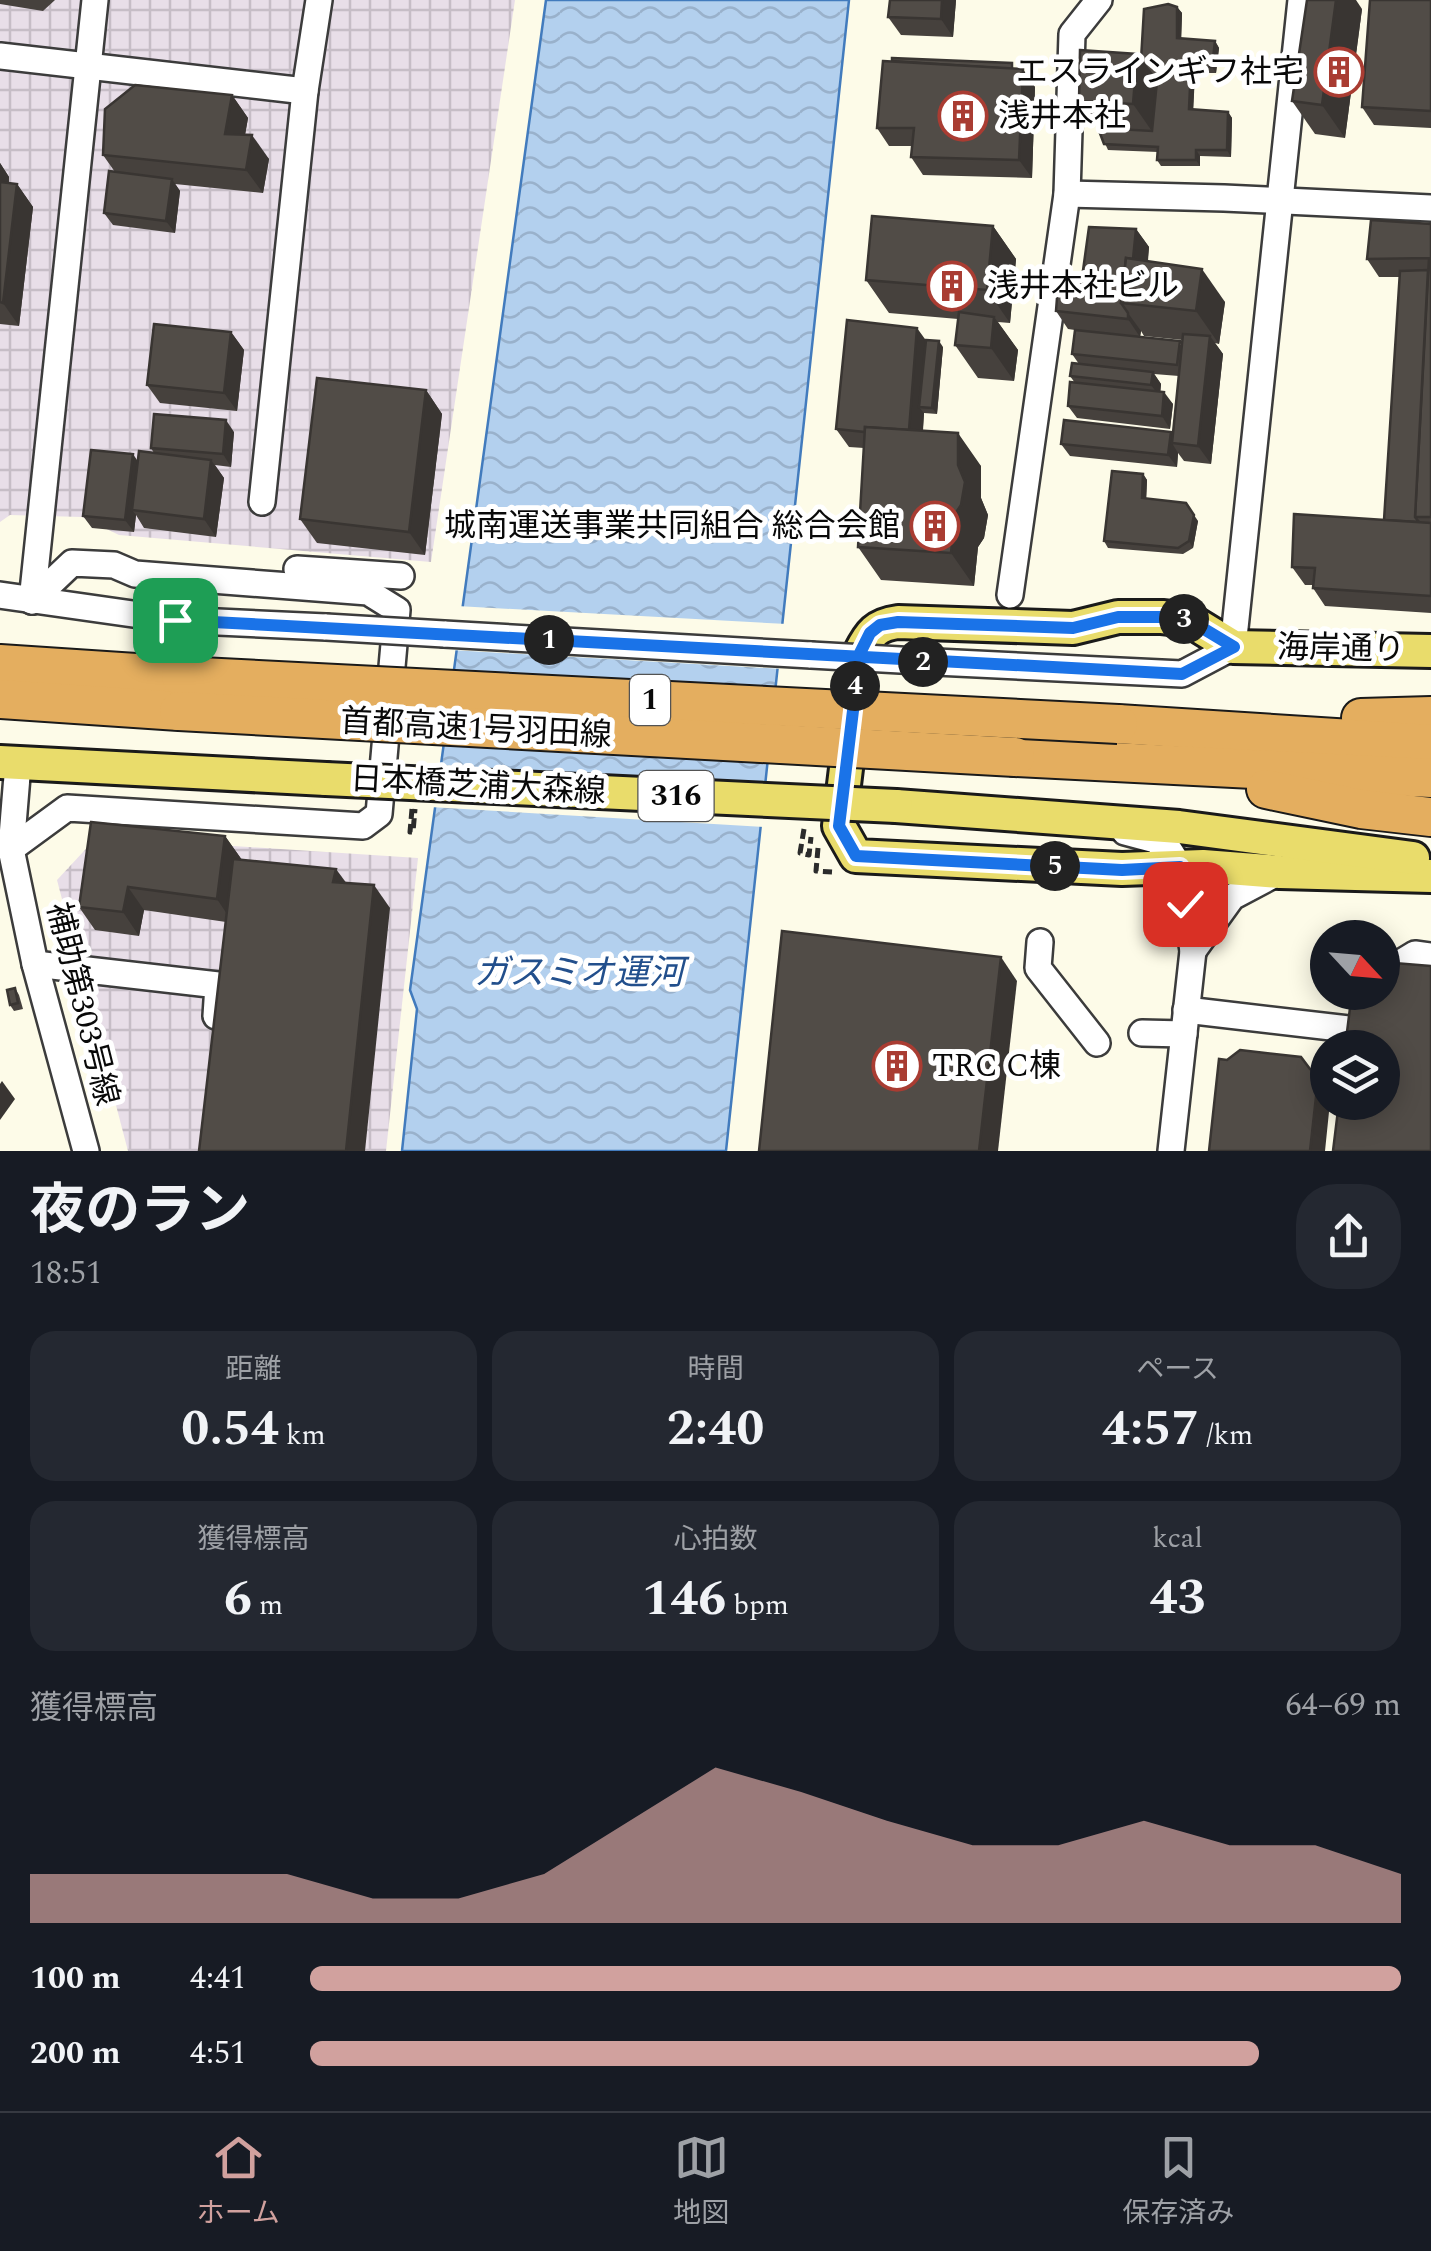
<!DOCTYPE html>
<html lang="ja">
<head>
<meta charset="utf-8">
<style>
	:root { --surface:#171b24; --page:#242831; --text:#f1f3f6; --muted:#9ea1a6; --line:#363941; --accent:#d1a19e }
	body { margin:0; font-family:Spectral,"Noto Sans JP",serif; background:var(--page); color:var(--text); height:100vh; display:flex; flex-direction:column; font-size:38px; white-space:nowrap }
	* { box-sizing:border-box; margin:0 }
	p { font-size:32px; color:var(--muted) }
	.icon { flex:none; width:55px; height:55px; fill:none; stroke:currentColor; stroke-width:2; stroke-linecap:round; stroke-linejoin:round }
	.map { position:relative; height:1151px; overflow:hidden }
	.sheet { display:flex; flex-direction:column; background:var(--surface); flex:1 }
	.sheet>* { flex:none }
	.needle { width:65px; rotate:116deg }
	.controls { position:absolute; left:1310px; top:920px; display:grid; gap:20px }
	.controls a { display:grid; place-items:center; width:90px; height:90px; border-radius:50%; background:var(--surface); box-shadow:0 5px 25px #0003; font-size:50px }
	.pin { position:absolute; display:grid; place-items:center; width:85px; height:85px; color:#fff; margin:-42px; border-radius:20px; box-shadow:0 5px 15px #0006 }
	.km { position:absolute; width:50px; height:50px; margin:-25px; border-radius:50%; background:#222; color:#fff; font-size:28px; line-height:50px; text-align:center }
	.round { display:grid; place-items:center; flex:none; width:105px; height:105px; border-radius:40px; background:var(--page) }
	.headline { display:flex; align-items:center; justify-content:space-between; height:170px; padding:0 30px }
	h1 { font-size:55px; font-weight:700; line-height:75px }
	.metrics { display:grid; grid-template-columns:repeat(3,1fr); gap:15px; height:170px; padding:10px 30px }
	.metrics div { display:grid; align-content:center; border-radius:25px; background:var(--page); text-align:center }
	.metrics b { font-size:50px; font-weight:700 }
	.metrics small { font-size:28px; font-weight:400 }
	.metrics p { font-size:28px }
	.chart { height:280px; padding:20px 30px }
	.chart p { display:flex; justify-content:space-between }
	.chart svg { width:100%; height:180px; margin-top:10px; fill:var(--accent); opacity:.7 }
	ul { padding:0 30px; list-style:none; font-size:32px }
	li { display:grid; grid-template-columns:160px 120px 1fr; align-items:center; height:75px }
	li i { height:25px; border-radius:12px; background:var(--accent) }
	.tabs { display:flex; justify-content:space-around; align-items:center; height:140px; border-top:2px solid var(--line); background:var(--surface); font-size:28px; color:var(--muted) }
	.tabs a { display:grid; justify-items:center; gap:5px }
	.tabs .active { color:var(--accent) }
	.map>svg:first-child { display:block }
	.industrial { fill:url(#industrial-grid) }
	.water { fill:url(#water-waves); stroke:#427bbd; stroke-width:2.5 }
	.pier { fill:#fdfbe8 }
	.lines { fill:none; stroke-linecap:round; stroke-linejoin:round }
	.minor-casing { stroke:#3c3c3c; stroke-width:30 }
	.major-casing { stroke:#1a1a1a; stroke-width:38 }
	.highway-casing { stroke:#1a1a1a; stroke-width:42 }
	.path { stroke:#2b2b2b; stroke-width:5; stroke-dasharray:10 5; stroke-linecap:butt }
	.minor { stroke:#fff; stroke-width:25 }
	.major { stroke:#e9dc6b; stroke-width:32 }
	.highway { stroke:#e4ae5f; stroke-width:38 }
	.minor-bridge-casing { stroke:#3c3c3c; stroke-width:30; stroke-linecap:butt }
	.major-bridge-casing { stroke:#1a1a1a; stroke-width:38; stroke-linecap:butt }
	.highway-bridge-casing { stroke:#1a1a1a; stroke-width:42; stroke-linecap:butt }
	.minor-bridge { stroke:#fff; stroke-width:25 }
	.major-bridge { stroke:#e9dc6b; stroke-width:32 }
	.highway-bridge { stroke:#e4ae5f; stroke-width:38 }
	.wall { fill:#46413d; fill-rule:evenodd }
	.shaded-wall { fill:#393532 }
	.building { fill:#514c47; stroke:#393532; stroke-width:2.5 }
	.route-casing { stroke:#fff; stroke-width:20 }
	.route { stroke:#1a73e8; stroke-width:12 }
	.labels { text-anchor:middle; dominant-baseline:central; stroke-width:10; stroke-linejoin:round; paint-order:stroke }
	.shield { fill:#fff; stroke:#535353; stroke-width:2.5 }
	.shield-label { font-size:30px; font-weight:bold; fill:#090909 }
	.poi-label { font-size:32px; fill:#090909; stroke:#fff; text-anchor:start }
	.street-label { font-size:32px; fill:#090909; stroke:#fff }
	.water-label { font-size:35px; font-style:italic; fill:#224f8c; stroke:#fff }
</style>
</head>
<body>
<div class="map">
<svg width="1431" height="1151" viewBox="0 0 1431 1151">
	<defs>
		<pattern id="industrial-grid" width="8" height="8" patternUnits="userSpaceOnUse" patternTransform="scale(2.5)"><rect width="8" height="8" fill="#e8dee8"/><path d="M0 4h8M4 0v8" fill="none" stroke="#c6bdc6"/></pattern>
		<pattern id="water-waves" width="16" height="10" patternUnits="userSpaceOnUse" patternTransform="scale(2.5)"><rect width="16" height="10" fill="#b3d0ee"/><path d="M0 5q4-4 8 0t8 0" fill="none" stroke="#99b1cb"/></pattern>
	</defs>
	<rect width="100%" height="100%" fill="#fdfbe8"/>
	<g class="industrial">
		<path d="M0 0H515L431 562 119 535 82 517 10 515 0 522Z"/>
		<path d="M97 837 418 858 386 1151H128L57 880Z"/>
	</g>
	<path class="water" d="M546 0H849L726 1151H402L417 1009 410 990Z"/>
	<g class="pier">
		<path d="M457 606 787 624 783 669 451 650Z"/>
		<path d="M436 765 770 783 766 827 430 807Z"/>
	</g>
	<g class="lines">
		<g class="minor-casing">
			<g id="minor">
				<path d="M0 56 305 91"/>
				<path d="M1067 194 1224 198 1431 208"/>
				<path d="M262 502 305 91 319 0"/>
				<path d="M297 569 401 576"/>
				<path d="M0 595 175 620 326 627"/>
				<path d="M1010 595 1067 194 1072 34 1099 0"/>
				<path d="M32 601 95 0"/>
				<path d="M444 634 811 655"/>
				<path d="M936 662 1182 674 1233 647 1301 0"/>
				<path d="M18 764 11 849 35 964 86 1151"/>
				<path d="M1125 832 1155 840 1170 851 1180 867 1193 951 1171 1151"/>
				<path d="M11 849 67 808 363 826 379 814 397 610 368 592 135 574 114 565 72 563 32 601"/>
				<path d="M1040 942 1038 968 1097 1043"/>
				<path d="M1193 951 1232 897 1279 872"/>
				<path d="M35 964 218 985 216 1016"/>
				<path d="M1382 974 1415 954 1431 956"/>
				<path d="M1186 1010 1357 1030"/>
				<path d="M1142 1033 1184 1034"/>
			</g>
		</g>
		<g class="major-casing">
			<g id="major">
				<path d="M1431 651 1233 647 1189 620 1162 617H1118L1073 628 898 622C876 625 870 633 860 653L839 826 856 856 1122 869 1203 866 1280 872 1431 876"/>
				<path d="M0 762 326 779"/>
				<path d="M896 806 1179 827 1413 858"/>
			</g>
		</g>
		<g class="highway-casing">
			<g id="highway">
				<path d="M0 664 181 676"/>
				<path d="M0 699 179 711"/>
				<path d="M1361 718 1431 716"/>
				<path d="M1118 724 1431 744"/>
				<path d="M1015 757 1431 778"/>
				<path d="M1266 789 1361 809 1431 817"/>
			</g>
		</g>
		<g class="path">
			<path d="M412 809 410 832H413L415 809"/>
			<path d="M804 829 800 853 809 855 811 837"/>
			<path d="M818 848 816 871 832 872"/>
		</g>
		<use href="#minor" class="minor"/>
		<use href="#major" class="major"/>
		<use href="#highway" class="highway"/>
		<g class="minor-bridge-casing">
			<g id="minor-bridge">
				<path d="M326 627 444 634"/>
				<path d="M811 655 936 662"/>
			</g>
		</g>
		<g class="major-bridge-casing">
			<path id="major-bridge" d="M326 779 896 806"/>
		</g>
		<g class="highway-bridge-casing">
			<g id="highway-bridge">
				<path d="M181 676 1118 724"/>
				<path d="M179 711 1015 757"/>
			</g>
		</g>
		<use href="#minor-bridge" class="minor-bridge"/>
		<use href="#major-bridge" class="major-bridge"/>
		<use href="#highway-bridge" class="highway-bridge"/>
	</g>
	<g class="wall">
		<path d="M0 0H55L43 11 0 4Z"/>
		<path d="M956 0 953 37 901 35 888 17Z"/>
		<path d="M1431 0V128L1374 125 1362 107Z"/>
		<path d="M1177 7 1182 13 1181 39 1215 41 1219 48 1216 73H1195L1193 109 1228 112 1232 118 1231 157 1200 156V166H1161L1157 160 1158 152 1108 150 1098 128 1079 101 1137 54 1141 60Z"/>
		<path d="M1362 9 1345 138 1315 134 1292 101Z"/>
		<path d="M1016 69 1035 87 1032 178 923 175 911 157 912 146H889L877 128Z"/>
		<path d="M232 95 248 118 245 135 269 159 263 193 175 184 180 191 175 233 113 225 104 213 115 172 103 155Z"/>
		<path d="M0 163 9 177V183L17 184 33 207 19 326 0 324Z"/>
		<path d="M1431 224V613L1325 606 1313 588V585H1305L1292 567 1384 520 1400 277H1379L1367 259Z"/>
		<path d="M993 226 1016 259 1010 323 998 322 1018 350 1014 381 978 378 955 345 958 319 889 313 866 280Z"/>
		<path d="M1136 229 1149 247 1148 261 1225 302 1219 344 1215 343 1223 354 1211 464 1184 461 1178 453 1177 467 1070 456 1061 444 1171 432 1173 434 1179 376 1154 374 1161 384 1160 392 1173 404 1170 429 1077 418 1068 406 1075 383 1070 376 1079 364 1072 354 1075 330 1068 329 1056 311ZM1141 331 1144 336 1183 340 1182 345 1140 337Z"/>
		<path d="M231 332 244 350 237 411 160 403 147 385Z"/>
		<path d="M943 347 937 414 924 413 923 431 981 466V498L988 515 984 538 978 547 974 586 881 580 858 547 864 448 849 447 836 429Z"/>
		<path d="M426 390 442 414 425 555 317 543 300 519Z"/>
		<path d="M234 432 231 467 215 465 224 478 216 537 144 528 136 515 134 532 92 528 83 516 138 461 154 453 151 448Z"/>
		<path d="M1143 474 1147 480 1146 499 1198 521 1193 548 1183 554 1108 548 1104 541Z"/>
		<path d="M225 836 242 860 346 883 390 908 226 922 144 910 139 936 95 930 79 907Z"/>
		<path d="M15 988 19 995 23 1009 14 1011 10 1005Z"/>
	</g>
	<g class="shaded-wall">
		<path d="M942 0H956L953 37 941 19Z"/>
		<path d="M1336 0H1356L1362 9 1345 138 1322 105Z"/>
		<path d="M1177 7 1182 13 1181 45 1177 38Z"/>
		<path d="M1215 41 1219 48 1216 73 1212 67Z"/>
		<path d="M1137 54 1160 87 1156 137 1133 104Z"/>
		<path d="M1191 67 1195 73 1193 115 1189 109Z"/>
		<path d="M1023 69 1035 87 1032 178 1019 160Z"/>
		<path d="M232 95 248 118 241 157 225 134Z"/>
		<path d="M1228 112 1232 118 1231 157 1227 150Z"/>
		<path d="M252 135 269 159 263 193 246 170Z"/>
		<path d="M1196 150 1200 156V166L1196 160Z"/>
		<path d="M0 163 9 177 6 204 0 195Z"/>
		<path d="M172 179 180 191 175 233 166 221Z"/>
		<path d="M17 184 33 207 19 326 3 303Z"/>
		<path d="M993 226 1016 259 1010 323 987 290Z"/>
		<path d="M1136 229 1149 247 1143 305 1129 304Z"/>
		<path d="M1202 269 1225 302 1219 344 1196 311Z"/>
		<path d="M1128 313 1141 331 1140 337 1128 319Z"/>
		<path d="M994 317 1018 350 1014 381 991 348Z"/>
		<path d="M917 328 930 346 919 407 924 413 921 454 908 436Z"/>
		<path d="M231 332 244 350 237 411 224 393Z"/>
		<path d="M1210 336 1223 354 1211 464 1198 446Z"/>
		<path d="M939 341 943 347 937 414 932 408Z"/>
		<path d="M1153 372 1161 384 1160 397 1151 385Z"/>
		<path d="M426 390 442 414 425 555 409 532Z"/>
		<path d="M1164 392 1173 404 1170 429 1162 416Z"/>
		<path d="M226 420 234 432 231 467 223 454Z"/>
		<path d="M1171 432 1179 444 1172 443 1178 453 1177 467 1168 455Z"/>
		<path d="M958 433 981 466V498L988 515 984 538 978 547 974 586 951 553 955 514Z"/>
		<path d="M133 454 141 466 132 510 136 515 134 532 125 520Z"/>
		<path d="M211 460 224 478 216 537 204 519Z"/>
		<path d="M1143 474 1147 480 1146 504 1142 498Z"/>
		<path d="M1194 515 1198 521 1193 548 1189 541Z"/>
		<path d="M225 836 242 860 233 923 217 899Z"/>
		<path d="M336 869 353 892 333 882Z"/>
		<path d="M374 885 390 908 365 1151H346Z"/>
		<path d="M128 887 144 910 139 936 123 912Z"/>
		<path d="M1001 957 1017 981 998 1151H979Z"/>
		<path d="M1319 1070 1328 1082V1102H1330L1325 1151H1310Z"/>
		<path d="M2 1081 15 1099 0 1120V1084Z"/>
	</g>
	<g class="building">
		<path d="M890 0H942L941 19 888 17Z"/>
		<path d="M1307 0H1336L1322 105 1292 101Z"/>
		<path d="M1370 0H1431V111L1362 107Z"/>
		<path d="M1168 4 1177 7V38L1215 41 1212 67H1191L1189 109 1228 112 1227 150H1196V160H1157L1158 147 1104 144 1098 128 1152 131 1157 81 1141 60 1144 9Z"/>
		<path d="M1080 50 1137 54 1133 104 1079 101Z"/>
		<path d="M892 58 1012 63V69L892 61Z"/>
		<path d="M883 61 1023 69 1019 160 911 157 914 128H877Z"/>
		<path d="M135 85 232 95 225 134 252 135 246 170 103 155 105 109Z"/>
		<path d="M109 171 172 179 166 221 104 213Z"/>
		<path d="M0 182 17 184 3 303 0 302Z"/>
		<path d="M872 216 993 226 987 290 866 280Z"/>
		<path d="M1371 220 1431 224V517H1415L1429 258 1367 259Z"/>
		<path d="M1089 227 1136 229 1133 259 1126 258 1121 303 1128 313V319L1056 311 1058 285H1081Z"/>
		<path d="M1126 258 1202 269 1196 311 1121 303Z"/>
		<path d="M1428 270 1415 517 1419 522 1384 520 1400 271Z"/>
		<path d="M959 312 994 317 991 348 955 345Z"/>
		<path d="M847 320 917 328 909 430 865 427V432L836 429Z"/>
		<path d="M154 324 231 332 224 393 147 385Z"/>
		<path d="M1075 330 1180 341 1177 365 1072 354Z"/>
		<path d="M1183 334 1210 336 1198 446 1172 443Z"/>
		<path d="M926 340 939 341 932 408 919 407Z"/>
		<path d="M1072 363 1153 372 1151 385 1070 376Z"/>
		<path d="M317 378 426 390 409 532 300 519Z"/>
		<path d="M1070 382 1164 392 1162 416 1068 406Z"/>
		<path d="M154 414 226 420 223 454 151 448Z"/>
		<path d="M1064 420 1171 432 1168 455 1061 444Z"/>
		<path d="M865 427 958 433V465L965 482 961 505 955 514 951 553 858 547Z"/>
		<path d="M91 450 133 454 125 520 83 516Z"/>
		<path d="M139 451 211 460 204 519 132 510Z"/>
		<path d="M1112 471 1143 474 1142 498 1186 503 1194 515 1189 541 1178 548 1104 541Z"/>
		<path d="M1294 514 1431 523V596L1313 588 1315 568 1292 567Z"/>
		<path d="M91 822 225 836 217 899 128 887 123 912 79 907Z"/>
		<path d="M233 859 336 869 333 882 374 885 346 1151H199Z"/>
		<path d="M782 931 1001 957 979 1151H759Z"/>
		<path d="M1382 962 1431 966V1151H1333L1339 1102H1382V1048H1345L1352 992H1382Z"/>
		<path d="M15 988 18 1003 10 1005 7 990Z"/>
		<path d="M1240 1050 1301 1057 1310 1069 1319 1070 1310 1151H1209L1219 1059 1227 1060Z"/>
	</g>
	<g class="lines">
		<g class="route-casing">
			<path id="route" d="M175 620 1182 674 1234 647 1189 620 1162 617H1118L1073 628 898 622 880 625 870 633 860 653 839 826 856 856 1122 870 1180 867 1185 904"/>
		</g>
		<use href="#route" class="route"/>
	</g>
	<defs>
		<g id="building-ring" transform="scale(2.5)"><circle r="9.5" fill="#fff" stroke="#a93c32" stroke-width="1.5"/><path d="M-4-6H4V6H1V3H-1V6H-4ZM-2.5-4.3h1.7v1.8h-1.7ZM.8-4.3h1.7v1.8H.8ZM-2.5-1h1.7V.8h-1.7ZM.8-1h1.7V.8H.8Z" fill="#a93c32"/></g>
	</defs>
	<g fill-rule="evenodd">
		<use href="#building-ring" x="1339" y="72"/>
		<use href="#building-ring" x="963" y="116"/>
		<use href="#building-ring" x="952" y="286"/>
		<use href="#building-ring" x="935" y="526"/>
		<use href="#building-ring" x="897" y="1066"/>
	</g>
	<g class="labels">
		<g class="shield">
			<rect x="630" y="675" width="40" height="50" rx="8"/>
			<rect x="638.5" y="771" width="75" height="50" rx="8"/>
		</g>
		<g class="shield-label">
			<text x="650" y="700">1</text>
			<text x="676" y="796">316</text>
		</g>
		<g class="poi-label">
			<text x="1304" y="72" text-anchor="end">エスラインギフ社宅</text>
			<text x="998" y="116">浅井本社</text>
			<text x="987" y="286">浅井本社ビル</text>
			<text x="900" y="526" text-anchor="end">城南運送事業共同組合 総合会館</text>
			<text x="932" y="1066">TRC C棟</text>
		</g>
		<g class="street-label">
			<text transform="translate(1341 649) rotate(1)">海岸通り</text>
			<text transform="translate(476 729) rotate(3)">首都高速1号羽田線</text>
			<text transform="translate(478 786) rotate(3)">日本橋芝浦大森線</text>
			<text transform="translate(82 1004) rotate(76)">補助第303号線</text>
		</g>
		<g class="water-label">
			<text x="579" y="973">ガスミオ運河</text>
		</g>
	</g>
</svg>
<div class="controls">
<a><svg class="needle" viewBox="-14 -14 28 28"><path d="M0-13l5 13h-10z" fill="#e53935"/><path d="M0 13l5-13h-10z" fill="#9ea1a6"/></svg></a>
<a><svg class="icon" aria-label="layers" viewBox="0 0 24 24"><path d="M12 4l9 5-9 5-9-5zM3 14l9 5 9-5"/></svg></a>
</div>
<div class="pin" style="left:175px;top:620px;background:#1e9e55"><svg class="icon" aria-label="arrive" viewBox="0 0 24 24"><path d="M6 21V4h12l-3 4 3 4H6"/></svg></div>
<div class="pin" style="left:1185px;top:904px;background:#d93025"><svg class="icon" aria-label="check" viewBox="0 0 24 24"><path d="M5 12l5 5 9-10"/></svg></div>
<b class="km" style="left:549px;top:640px">1</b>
<b class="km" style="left:923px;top:662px">2</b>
<b class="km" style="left:1184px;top:619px">3</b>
<b class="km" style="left:855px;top:686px">4</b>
<b class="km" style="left:1055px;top:866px">5</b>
</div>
<section class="sheet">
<div class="headline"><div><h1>夜のラン</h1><p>18:51</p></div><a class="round"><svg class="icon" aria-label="share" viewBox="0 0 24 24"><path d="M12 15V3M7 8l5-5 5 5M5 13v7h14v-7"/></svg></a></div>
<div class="metrics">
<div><p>距離</p><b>0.54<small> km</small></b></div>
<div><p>時間</p><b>2:40</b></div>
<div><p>ペース</p><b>4:57<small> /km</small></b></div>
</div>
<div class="metrics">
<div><p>獲得標高</p><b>6<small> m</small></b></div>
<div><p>心拍数</p><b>146<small> bpm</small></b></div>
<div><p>kcal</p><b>43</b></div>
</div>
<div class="chart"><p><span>獲得標高</span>64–69 m</p>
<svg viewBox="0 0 160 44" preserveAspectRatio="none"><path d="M0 44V32L10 32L20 32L30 32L40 38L50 38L60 32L70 19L80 6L90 12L100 19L110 25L120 25L130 19L140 25L150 25L160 32V44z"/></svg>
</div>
<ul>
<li><b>100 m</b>4:41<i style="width:100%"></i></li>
<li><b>200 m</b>4:51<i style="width:87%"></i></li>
</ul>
</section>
<nav class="tabs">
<a class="active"><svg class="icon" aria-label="home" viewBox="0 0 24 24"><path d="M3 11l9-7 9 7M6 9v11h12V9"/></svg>ホーム</a>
<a><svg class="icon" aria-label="map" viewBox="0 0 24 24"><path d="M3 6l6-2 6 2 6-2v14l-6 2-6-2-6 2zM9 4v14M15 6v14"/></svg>地図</a>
<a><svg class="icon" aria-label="saved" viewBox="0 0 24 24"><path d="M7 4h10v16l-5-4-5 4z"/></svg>保存済み</a>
</nav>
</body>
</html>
